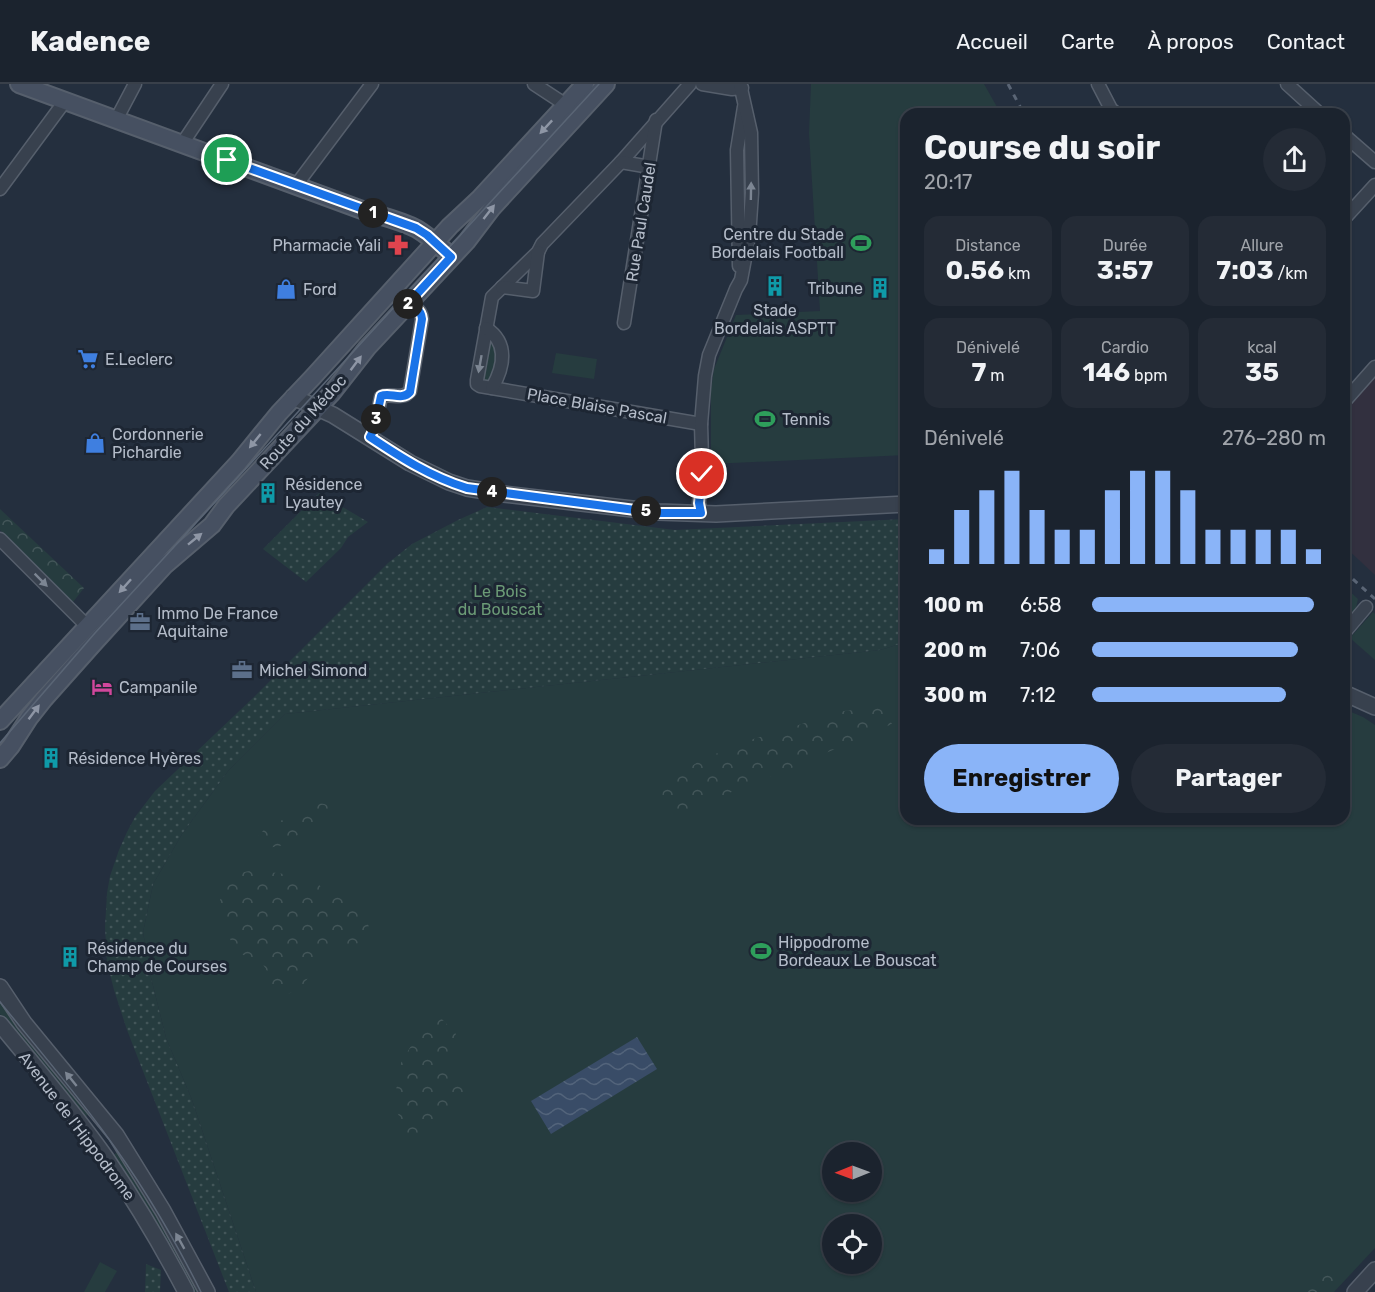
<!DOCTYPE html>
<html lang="fr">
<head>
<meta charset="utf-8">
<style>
	:root { --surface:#1b232e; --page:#242b36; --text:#f1f3f6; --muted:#a0a4aa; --line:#39404a; --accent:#8ab4f8 }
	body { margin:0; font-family:Rubik,sans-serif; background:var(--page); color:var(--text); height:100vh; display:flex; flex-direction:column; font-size:22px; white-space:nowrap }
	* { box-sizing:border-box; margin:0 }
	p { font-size:20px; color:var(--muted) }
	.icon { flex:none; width:33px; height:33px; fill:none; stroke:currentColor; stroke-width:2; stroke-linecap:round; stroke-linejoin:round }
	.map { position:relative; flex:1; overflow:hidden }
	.drawer { position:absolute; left:900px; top:24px; width:450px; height:717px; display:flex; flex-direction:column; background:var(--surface); border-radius:18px; box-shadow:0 2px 4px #0004,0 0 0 2px var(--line) }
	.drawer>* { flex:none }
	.needle { width:39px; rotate:269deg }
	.buttons { position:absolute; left:822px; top:1058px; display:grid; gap:12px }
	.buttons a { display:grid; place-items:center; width:60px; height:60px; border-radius:50%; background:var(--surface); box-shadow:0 2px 4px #0004,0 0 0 2px var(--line); font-size:30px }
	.pin { position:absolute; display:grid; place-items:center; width:51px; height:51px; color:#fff; margin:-26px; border:3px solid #fff; border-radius:50%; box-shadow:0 2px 6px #0007 }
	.km { position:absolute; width:30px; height:30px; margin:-15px; border-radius:50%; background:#222; color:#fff; font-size:16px; line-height:30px; text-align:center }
	.round { display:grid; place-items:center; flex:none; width:63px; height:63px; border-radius:32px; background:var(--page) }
	.summary { display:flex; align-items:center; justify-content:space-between; height:102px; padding:0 24px }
	h1 { font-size:33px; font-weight:700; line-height:45px }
	.stats { display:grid; grid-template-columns:repeat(3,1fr); gap:9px; height:102px; padding:6px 24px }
	.stats div { display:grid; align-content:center; border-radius:15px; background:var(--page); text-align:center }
	.stats b { font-size:26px; font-weight:700 }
	.stats small { font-size:16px; font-weight:400 }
	.stats p { font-size:16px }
	.chart { height:168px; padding:12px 24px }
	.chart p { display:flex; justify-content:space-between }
	.chart svg { width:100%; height:108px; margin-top:6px; stroke:var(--accent); stroke-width:6 }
	.button { display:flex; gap:12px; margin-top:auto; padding:12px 24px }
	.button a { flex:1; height:69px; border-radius:36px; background:var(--accent); color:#111; font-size:24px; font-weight:700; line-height:69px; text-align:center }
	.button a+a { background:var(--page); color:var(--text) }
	ul { padding:0 24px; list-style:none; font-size:20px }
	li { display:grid; grid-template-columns:96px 72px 1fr; align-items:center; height:45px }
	li i { height:15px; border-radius:8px; background:var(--accent) }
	header { display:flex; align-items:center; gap:36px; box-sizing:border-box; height:84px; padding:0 30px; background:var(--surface); border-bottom:2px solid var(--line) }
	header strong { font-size:28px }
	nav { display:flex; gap:33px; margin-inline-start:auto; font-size:21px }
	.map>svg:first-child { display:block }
	.medical { fill:#32303f }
	.green { fill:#263c3f; fill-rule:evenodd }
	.forest { fill:url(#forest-crowns) }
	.park { fill:url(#park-dots) }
	.water { fill:url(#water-waves) }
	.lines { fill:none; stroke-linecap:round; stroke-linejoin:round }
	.minor-casing { stroke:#565f6c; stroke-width:15 }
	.tertiary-casing { stroke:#565f6c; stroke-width:18 }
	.secondary-casing { stroke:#565f6c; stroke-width:20 }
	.minor { stroke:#38414e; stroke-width:12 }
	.tertiary { stroke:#38414e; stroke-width:15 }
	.secondary { stroke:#465061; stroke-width:16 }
	.tram { stroke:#5a6575; stroke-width:1.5 }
	.rail { stroke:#5a6575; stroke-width:3; stroke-dasharray:6 6; stroke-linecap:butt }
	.oneway { fill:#8e96a5 }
	.oneway2 { fill:#7c8592 }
	.route-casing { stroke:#fff; stroke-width:12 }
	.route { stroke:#1a73e8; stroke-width:8 }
	.labels { text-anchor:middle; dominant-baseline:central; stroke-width:6; stroke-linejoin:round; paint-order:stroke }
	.street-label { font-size:16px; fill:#b4bcc9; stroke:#1d2633 }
	.poi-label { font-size:16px; fill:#b4bcc9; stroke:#1d2633; text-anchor:start }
	.park-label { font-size:16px; fill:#6b9a76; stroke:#1d2633 }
</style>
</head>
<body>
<header>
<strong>Kadence</strong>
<nav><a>Accueil</a><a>Carte</a><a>À propos</a><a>Contact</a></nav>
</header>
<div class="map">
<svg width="1375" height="1208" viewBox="0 0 1375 1208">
	<defs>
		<pattern id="forest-crowns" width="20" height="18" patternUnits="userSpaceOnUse" patternTransform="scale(1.5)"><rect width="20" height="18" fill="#263c3f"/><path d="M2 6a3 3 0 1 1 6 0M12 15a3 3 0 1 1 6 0" fill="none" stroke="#435659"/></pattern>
		<pattern id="park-dots" width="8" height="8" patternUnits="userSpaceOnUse" patternTransform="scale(1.5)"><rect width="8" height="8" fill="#263c3f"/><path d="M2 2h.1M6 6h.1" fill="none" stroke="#435659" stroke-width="1.8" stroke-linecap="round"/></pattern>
		<pattern id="water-waves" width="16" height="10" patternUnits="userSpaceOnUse" patternTransform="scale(1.5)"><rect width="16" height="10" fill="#394c67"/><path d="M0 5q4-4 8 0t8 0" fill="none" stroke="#53647b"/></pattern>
	</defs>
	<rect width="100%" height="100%" fill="#242f3e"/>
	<path class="medical" d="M1375 291V491L1344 462V326Z"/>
	<g class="green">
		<path d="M811 0H984L1001 30H906V371L711 380V306L714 285 736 231 820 227 809 49Z"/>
		<path d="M489 255H494L498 273 491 298H482Z"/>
		<path d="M556 269 597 275 594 295 552 289Z"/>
		<path d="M1344 502 1358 515 1356 524 1344 538Z"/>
		<path d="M1373 528 1375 530V576L1350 554Z"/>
		<path d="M906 558V735H1344V625L1363 633 1375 641V1164L1334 1208H256L192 1016 166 954 149 886 143 848 153 800 182 750 228 687 285 630 880 566ZM832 1068H872V1107H832ZM832 1140H872V1179H832Z"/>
		<path d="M0 914 92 1028 83 1034 0 930Z"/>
		<path d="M120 1066 204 1208H192L112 1072Z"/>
		<path d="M100 1178 117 1187 105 1208H84Z"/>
	</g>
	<g class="forest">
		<path d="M0 425 84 504 73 518 0 446Z"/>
		<path d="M881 623 892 640 794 683 679 729 663 724 662 700 703 675 750 656 844 627Z"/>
		<path d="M320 719 328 721 333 731 326 737 292 754 280 762 267 764 262 759 258 753C269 737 282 737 299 731 306 729 313 723 320 719Z"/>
		<path d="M255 786 313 794 330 813 341 812 358 823 368 837 369 847 360 859 341 862 317 882 302 902 281 914C267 904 272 881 254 874 248 871 241 871 235 869L227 846 218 831 220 816 233 790Z"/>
		<path d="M439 932 456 950 444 985 462 990 464 1012 445 1035 419 1055 406 1048 395 1023 398 984 415 955Z"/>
		<path d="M1327 1187 1341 1194 1327 1208H1303Z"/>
	</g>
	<g class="park">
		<path d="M319 409 368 438 348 453 341 464 306 498 263 465Z"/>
		<path d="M487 423 675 446 906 435V558L880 566 285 630 228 687 182 750 153 800 143 848 149 886 166 954 192 1016 256 1208H229L127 946 114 906 107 878 105 843 107 809 110 792 119 766 127 748 135 733 155 707 255 612 388 479 412 460 458 436Z"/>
		<path d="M146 1180 161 1186 160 1208H145Z"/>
	</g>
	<path class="water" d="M637 953 657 985 551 1050 531 1017Z"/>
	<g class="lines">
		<g class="minor-casing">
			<g id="minor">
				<path d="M534 0 566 21"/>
				<path d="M690 0 621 78 542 160 538 168 492 213 477 296V300L480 302 701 340"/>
				<path d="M702 0 732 5 742 4"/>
				<path d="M1098 0 1111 25 1117 30"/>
				<path d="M1287 0 1320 30"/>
				<path d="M116 36 135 0"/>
				<path d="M1344 51 1375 78"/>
				<path d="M182 60 222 0"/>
				<path d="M621 78 650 83"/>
				<path d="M298 102 300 96 372 0"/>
				<path d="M0 105 65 17"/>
				<path d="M1344 135 1375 101"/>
				<path d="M739 182 737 66 744 23"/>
				<path d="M502 203 533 207 538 168"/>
				<path d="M624 239 656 36"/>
				<path d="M486 244C509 259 504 283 492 304"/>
				<path d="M1344 318 1375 283"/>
				<path d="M370 353 374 345 381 313C390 308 402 317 410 307L422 235C421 225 415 223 406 222"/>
				<path d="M701 429 699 419 702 376 701 340 705 292 709 271 736 205 741 196 749 153 752 109 751 49 740 0"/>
				<path d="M0 455 88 543"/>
				<path d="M1344 549 1366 523"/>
			</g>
		</g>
		<g class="tertiary-casing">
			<g id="tertiary">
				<path d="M293 313 333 331 410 379 449 398 467 404 504 410 658 428 716 430 906 420"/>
				<path d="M1344 609 1375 623"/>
				<path d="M0 903 24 939 116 1051 163 1127 207 1208"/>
				<path d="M0 940C36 984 73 1027 106 1074 135 1117 162 1162 186 1208"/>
				<path d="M1355 1208 1375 1186"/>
			</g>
		</g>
		<g class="secondary-casing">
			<g id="secondary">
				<path d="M19 0 362 126C380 132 400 136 417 145 427 151 435 158 444 166"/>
				<path d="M0 637 239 378 279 329 313 293 450 142 480 114 585 0"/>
				<path d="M0 675 11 662 29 634 44 615 93 560 164 482 212 441 226 422 331 310 367 264 467 157 492 124 606 0"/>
			</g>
		</g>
		<use href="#minor" class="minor"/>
		<use href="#tertiary" class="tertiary"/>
		<use href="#secondary" class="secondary"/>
		<g class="tram">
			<path d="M0 659 95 549 599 0"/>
			<path d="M0 918C35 961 71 1003 103 1047 141 1098 173 1152 201 1208"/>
		</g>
		<g class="rail">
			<path d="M1008 0 1024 30"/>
			<path d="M1344 487 1375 515"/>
		</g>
	</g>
	<defs><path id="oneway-solid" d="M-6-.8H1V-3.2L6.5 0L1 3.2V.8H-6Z" transform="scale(1.5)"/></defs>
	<g class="oneway">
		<use href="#oneway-solid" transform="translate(546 43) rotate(133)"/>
		<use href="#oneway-solid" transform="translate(489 128) rotate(-52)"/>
		<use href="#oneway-solid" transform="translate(356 279) rotate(-53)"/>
		<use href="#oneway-solid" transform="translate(255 357) rotate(129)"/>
		<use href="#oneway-solid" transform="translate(195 455) rotate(-39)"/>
		<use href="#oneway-solid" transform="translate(125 502) rotate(132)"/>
		<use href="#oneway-solid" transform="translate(34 628) rotate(-53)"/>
	</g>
	<g class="oneway2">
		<use href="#oneway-solid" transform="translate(751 107) rotate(-89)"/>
		<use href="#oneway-solid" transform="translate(480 280) rotate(100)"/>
		<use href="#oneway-solid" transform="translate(41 496) rotate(45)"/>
		<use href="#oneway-solid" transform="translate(71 995) rotate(-129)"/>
		<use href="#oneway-solid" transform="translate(180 1157) rotate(-119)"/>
	</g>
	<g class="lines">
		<g class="route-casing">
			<path id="route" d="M227 76 416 144 427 151 451 173 406 222C415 223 421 225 422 235L410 308C402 317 390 308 381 312L374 345 370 353C400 373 431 393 467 404L658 429H701L699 419 702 390"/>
		</g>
		<use href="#route" class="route"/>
	</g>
	<defs>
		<g id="stadium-bare" transform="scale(1.62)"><path d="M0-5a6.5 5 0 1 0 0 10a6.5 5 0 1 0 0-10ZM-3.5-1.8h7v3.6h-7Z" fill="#2e9e5b" stroke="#1d2633" stroke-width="2.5" paint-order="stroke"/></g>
		<g id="pharmacy-bare" transform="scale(1.62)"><path d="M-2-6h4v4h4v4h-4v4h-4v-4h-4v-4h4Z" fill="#e0444e" stroke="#1d2633" stroke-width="2.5" paint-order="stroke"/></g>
		<g id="building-bare" transform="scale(1.62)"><path d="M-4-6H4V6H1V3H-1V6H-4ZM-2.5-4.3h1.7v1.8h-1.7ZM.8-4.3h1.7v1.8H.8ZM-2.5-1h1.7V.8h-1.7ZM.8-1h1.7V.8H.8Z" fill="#0f9aa8" stroke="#1d2633" stroke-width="2.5" paint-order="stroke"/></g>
		<g id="shop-bare" transform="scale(1.62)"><path d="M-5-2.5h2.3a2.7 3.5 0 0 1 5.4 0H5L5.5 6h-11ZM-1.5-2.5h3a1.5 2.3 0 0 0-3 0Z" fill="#3f7fe0" stroke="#1d2633" stroke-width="2.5" paint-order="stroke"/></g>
		<g id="supermarket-bare" transform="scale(1.62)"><path d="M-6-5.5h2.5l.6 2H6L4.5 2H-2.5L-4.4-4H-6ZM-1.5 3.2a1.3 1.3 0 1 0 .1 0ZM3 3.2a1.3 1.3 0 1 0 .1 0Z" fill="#3f7fe0" stroke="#1d2633" stroke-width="2.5" paint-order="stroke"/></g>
		<g id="office-bare" transform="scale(1.62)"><path d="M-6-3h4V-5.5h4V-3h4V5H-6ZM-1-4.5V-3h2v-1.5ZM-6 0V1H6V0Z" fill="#5c6f8a" stroke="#1d2633" stroke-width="2.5" paint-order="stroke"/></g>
		<g id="hotel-bare" transform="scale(1.62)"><path d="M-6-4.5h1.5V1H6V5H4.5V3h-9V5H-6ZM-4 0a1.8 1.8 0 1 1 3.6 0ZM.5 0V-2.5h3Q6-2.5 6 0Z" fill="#d1479c" stroke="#1d2633" stroke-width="2.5" paint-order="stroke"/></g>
	</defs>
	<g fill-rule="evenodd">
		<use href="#stadium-bare" x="861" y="159"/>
		<use href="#pharmacy-bare" x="398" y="161"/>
		<use href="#building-bare" x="775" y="202"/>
		<use href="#building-bare" x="880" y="204"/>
		<use href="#shop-bare" x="286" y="205"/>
		<use href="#supermarket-bare" x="88" y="275"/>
		<use href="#stadium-bare" x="765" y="335"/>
		<use href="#shop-bare" x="95" y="359"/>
		<use href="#building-bare" x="268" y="409"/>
		<use href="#office-bare" x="140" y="538"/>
		<use href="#office-bare" x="242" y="586"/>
		<use href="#hotel-bare" x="102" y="603"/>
		<use href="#building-bare" x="51" y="674"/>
		<use href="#stadium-bare" x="761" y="867"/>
		<use href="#building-bare" x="70" y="873"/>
	</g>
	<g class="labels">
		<g class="street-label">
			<text transform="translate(641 138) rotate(-81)">Rue Paul Caudel</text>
			<text transform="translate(597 322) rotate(10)">Place Blaise Pascal</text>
			<text transform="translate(303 338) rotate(-48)">Route du Médoc</text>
			<text transform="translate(77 1042) rotate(53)">Avenue de l'Hippodrome</text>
		</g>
		<g class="poi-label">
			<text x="844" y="150" text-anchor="end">Centre du Stade<tspan x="844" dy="18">Bordelais Football</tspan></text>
			<text x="381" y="161" text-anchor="end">Pharmacie Yali</text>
			<text x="863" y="204" text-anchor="end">Tribune</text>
			<text x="303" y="205">Ford</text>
			<text x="775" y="226" text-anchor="middle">Stade<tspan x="775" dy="18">Bordelais ASPTT</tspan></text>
			<text x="105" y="275">E.Leclerc</text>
			<text x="782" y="335">Tennis</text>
			<text x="112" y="350">Cordonnerie<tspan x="112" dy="18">Pichardie</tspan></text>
			<text x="285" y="400">Résidence<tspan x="285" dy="18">Lyautey</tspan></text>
			<text x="157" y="529">Immo De France<tspan x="157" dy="18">Aquitaine</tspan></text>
			<text x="259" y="586">Michel Simond</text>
			<text x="119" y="603">Campanile</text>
			<text x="68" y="674">Résidence Hyères</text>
			<text x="778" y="858">Hippodrome<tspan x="778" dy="18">Bordeaux Le Bouscat</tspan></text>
			<text x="87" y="864">Résidence du<tspan x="87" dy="18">Champ de Courses</tspan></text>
		</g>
		<g class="park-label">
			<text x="500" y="507">Le Bois<tspan x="500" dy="18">du Bouscat</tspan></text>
		</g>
	</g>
</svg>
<div class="buttons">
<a><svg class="needle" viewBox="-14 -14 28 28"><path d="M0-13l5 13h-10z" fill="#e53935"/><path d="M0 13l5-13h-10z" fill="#a0a4aa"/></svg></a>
<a><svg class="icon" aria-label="locate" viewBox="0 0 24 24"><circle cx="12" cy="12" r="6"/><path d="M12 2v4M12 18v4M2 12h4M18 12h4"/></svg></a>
</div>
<div class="pin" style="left:227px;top:76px;background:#1e9e55"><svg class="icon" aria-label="arrive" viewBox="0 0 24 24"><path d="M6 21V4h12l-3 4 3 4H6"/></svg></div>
<div class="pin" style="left:702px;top:390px;background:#d93025"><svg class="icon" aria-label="check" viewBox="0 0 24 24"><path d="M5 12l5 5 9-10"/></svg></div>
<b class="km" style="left:373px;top:129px">1</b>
<b class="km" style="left:408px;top:220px">2</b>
<b class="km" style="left:376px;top:335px">3</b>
<b class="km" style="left:492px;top:408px">4</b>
<b class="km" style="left:646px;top:427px">5</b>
<section class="drawer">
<div class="summary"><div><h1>Course du soir</h1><p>20:17</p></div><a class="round"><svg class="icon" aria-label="share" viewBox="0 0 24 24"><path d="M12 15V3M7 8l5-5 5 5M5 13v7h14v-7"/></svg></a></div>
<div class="stats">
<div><p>Distance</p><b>0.56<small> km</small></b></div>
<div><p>Durée</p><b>3:57</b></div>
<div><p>Allure</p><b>7:03<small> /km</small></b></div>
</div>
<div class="stats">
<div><p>Dénivelé</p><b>7<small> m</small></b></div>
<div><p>Cardio</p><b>146<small> bpm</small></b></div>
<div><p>kcal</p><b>35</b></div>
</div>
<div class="chart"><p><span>Dénivelé</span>276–280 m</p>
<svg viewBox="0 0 160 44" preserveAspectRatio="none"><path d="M5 44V38M15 44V22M25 44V14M35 44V6M45 44V22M55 44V30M65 44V30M75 44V14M85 44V6M95 44V6M105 44V14M115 44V30M125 44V30M135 44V30M145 44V30M155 44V38"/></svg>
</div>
<ul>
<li><b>100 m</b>6:58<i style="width:95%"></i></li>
<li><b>200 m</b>7:06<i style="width:88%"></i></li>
<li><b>300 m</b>7:12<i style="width:83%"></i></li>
</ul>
<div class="button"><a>Enregistrer</a><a>Partager</a></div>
</section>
</div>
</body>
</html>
